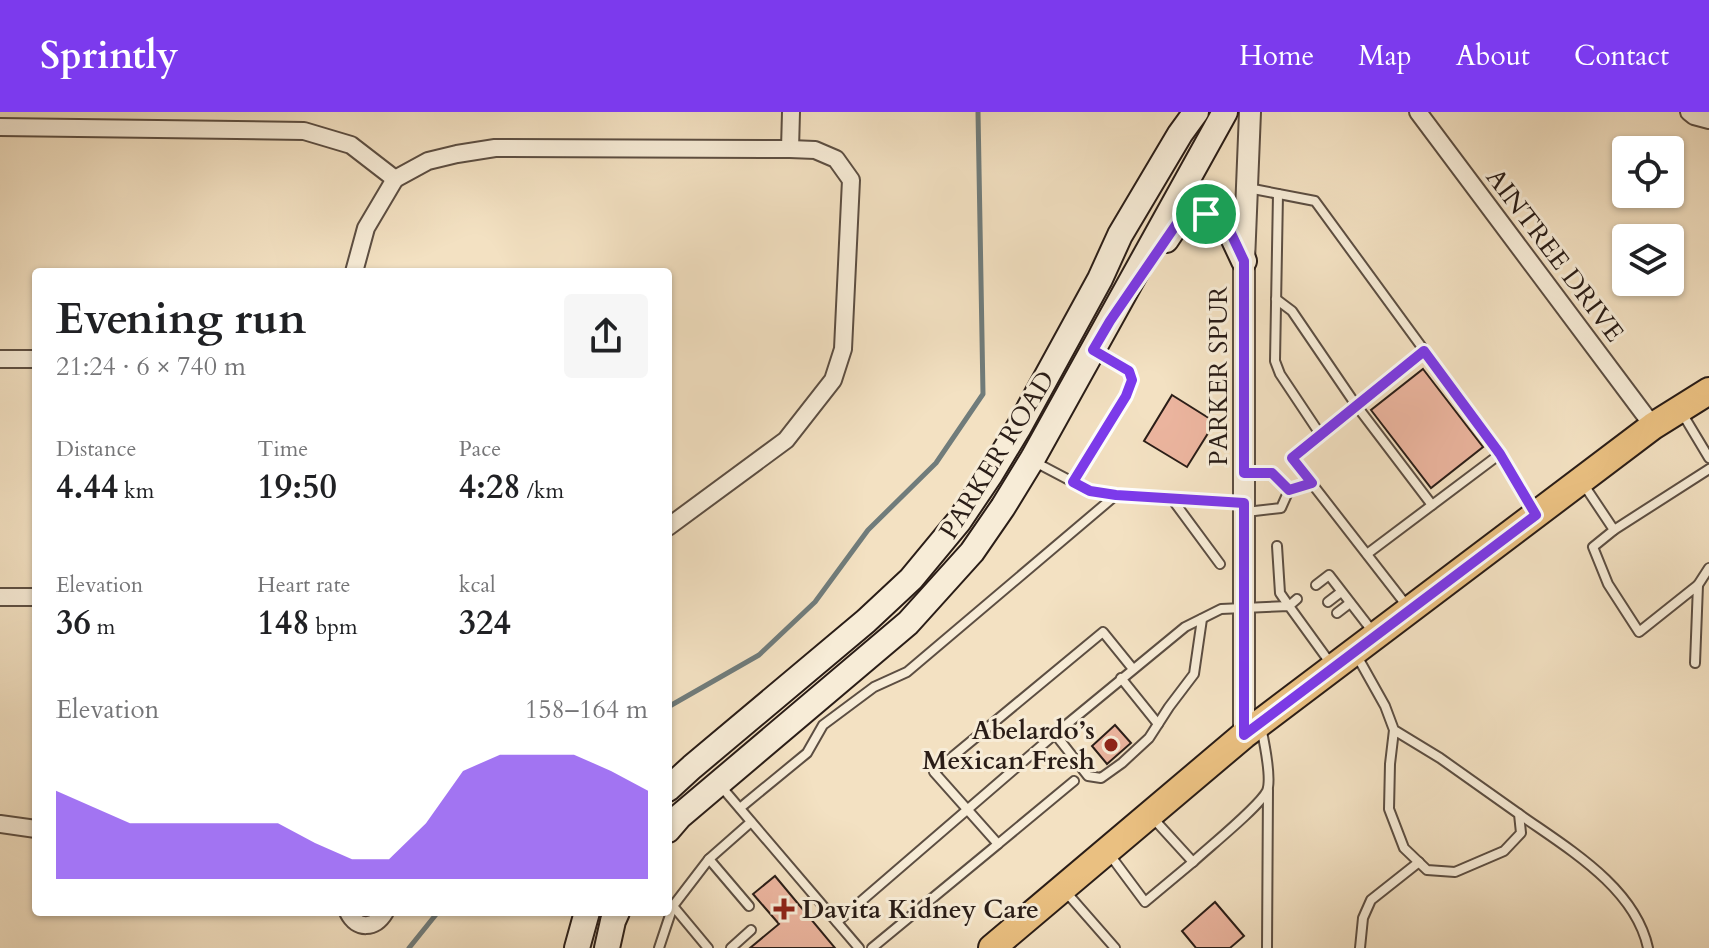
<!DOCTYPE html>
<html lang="en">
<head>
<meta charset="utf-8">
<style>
	:root { --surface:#fff; --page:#f6f6f6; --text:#202124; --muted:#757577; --accent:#7c3aed }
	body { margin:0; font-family:Cardo,serif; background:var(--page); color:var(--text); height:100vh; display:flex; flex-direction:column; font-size:30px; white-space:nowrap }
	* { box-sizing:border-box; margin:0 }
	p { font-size:26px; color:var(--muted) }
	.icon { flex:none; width:44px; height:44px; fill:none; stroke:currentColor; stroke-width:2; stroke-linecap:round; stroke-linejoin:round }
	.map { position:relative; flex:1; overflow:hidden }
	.details { position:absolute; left:32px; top:156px; width:640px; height:648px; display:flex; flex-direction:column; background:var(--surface); border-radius:8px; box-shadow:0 2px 6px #0004 }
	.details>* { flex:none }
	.buttons { position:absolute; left:1612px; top:24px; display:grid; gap:16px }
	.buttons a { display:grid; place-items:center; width:72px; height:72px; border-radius:8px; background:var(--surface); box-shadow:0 2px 6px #0004; font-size:40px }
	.pin { position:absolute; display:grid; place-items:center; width:68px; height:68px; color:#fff; margin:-34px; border:4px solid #fff; border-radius:50%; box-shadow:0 2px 8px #0007 }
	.round { display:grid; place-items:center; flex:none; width:84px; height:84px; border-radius:8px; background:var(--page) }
	.head { display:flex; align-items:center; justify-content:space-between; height:136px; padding:0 24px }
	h1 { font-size:44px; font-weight:800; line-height:60px }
	.metrics { display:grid; grid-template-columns:repeat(3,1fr); gap:12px; height:136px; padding:8px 24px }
	.metrics div { display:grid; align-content:center }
	.metrics b { font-size:34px; font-weight:800 }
	.metrics small { font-size:22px; font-weight:400 }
	.metrics p { font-size:22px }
	.chart { height:224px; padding:16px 24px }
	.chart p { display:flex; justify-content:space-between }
	.chart svg { width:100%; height:144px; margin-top:8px; fill:var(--accent); opacity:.7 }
	header { display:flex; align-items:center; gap:48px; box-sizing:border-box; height:112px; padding:0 40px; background:var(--accent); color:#fff }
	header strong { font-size:38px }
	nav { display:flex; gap:44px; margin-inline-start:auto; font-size:28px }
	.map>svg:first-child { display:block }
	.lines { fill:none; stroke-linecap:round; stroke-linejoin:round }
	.stream { stroke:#707c7b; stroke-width:5 }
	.building { fill:#ecb59f; stroke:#2a1d17; stroke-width:2 }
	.service-casing { stroke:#5c4e42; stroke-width:12 }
	.minor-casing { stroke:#5c4e42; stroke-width:20 }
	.tertiary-casing { stroke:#5c4e42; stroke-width:24 }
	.secondary-casing { stroke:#2a1d17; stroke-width:28 }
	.primary-casing { stroke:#2a1d17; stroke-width:30 }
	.service { stroke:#f7ecd7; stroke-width:8 }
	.minor { stroke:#f7ecd7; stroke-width:16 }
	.tertiary { stroke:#f7ecd7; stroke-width:20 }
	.secondary { stroke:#f7ecd7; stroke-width:24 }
	.primary { stroke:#eac081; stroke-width:26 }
	.route-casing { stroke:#fff; stroke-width:16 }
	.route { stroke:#7c3aed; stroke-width:10 }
	.poi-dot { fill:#8f2418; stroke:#f7ecd7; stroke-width:3 }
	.labels { text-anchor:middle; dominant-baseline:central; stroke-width:6; stroke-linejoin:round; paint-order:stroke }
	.street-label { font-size:26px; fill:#2a1d17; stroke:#f7ecd7 }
	.poi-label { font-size:26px; font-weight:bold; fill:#2a1d17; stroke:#f7ecd7; text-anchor:end }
</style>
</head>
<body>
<header>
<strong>Sprintly</strong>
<nav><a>Home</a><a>Map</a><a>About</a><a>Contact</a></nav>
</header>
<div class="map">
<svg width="1709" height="836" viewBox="0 0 1709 836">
	<rect width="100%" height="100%" fill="#f3e1c2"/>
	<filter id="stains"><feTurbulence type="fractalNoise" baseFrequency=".0025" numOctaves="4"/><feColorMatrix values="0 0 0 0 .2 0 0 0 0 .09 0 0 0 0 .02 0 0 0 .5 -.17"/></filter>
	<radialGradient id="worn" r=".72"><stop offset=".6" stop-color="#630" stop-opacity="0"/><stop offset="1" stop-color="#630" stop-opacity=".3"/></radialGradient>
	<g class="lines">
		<g class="stream">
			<path d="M668 595 759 543 815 490 868 418 936 351 983 282 978 0"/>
			<path d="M409 836 438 800"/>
		</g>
	</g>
	<g class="building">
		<path d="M1423 257 1483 335 1431 376 1371 298Z"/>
		<path d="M1172 283 1215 310 1187 355 1144 329Z"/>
		<path d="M1115 613 1131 631 1107 652 1092 634Z"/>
		<path d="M775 764 835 836H750L779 812 753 782Z"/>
		<path d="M1215 790 1244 824 1230 836H1196L1182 819Z"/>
	</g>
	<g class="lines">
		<g class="service-casing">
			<g id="service">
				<path d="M1248 76 1315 89 1500 342 1533 398"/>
				<path d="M1278 82 1275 249 1280 262 1320 322"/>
				<path d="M1276 187 1292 199 1356 293 1432 393"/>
				<path d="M1682 301 1709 346"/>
				<path d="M1033 349 1090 379 1116 383"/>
				<path d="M1245 361H1272L1289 378"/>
				<path d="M1073 370 1126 284 1132 268 1129 259 1094 238"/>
				<path d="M1584 373 1614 418 1709 357"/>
				<path d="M1172 387 1220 452"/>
				<path d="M1246 400 1281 396 1289 378 1312 371"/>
				<path d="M1614 418 1593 435 1608 472 1639 520 1698 473 1695 551"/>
				<path d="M1277 434 1280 481 1289 494 1297 487"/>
				<path d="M1367 442 1500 342"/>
				<path d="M1316 473 1329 463 1373 520"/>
				<path d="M1698 473 1709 456"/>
				<path d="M1328 490 1341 480"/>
				<path d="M1407 494 1292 346 1424 239"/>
				<path d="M1337 501 1350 491"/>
				<path d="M1357 544 1385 594 1394 618 1390 652 1389 697 1404 736 1427 758 1455 760 1504 739 1521 721 1519 702 1440 646 1394 618"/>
				<path d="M1121 566 1158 612"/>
				<path d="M1055 622 1088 664 1101 666 1122 651 1149 626 1169 595 1194 562 1202 507"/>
				<path d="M719 672 859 836"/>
				<path d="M740 696 807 641 823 613 874 575 907 560 1116 383 1242 391"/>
				<path d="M1519 702C1567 736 1635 775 1648 836"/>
				<path d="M998 732 1074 669"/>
				<path d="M1110 743 1145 790 1193 750 1151 704"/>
				<path d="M709 747 749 794"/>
				<path d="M1193 750C1209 735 1259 695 1267 679 1272 667 1264 629 1261 615"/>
				<path d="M1066 780 1115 836"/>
				<path d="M673 794 708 836"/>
				<path d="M837 810 1055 622 1185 515 1221 497 1289 494 1331 552"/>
				<path d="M659 836 673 794 709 747 751 710"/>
				<path d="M731 836 751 818"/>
				<path d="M872 836 998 732 934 660 1103 520 1133 557"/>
				<path d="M1267 836 1268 678"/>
				<path d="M1360 836 1363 806 1371 788 1419 750"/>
			</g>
		</g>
		<g class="minor-casing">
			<g id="minor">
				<path d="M1418 0 1653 314"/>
				<path d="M1689 0 1694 4 1709 8"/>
				<path d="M0 15 304 19 351 33 395 67"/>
				<path d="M790 37 791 0"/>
				<path d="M395 67 428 49 457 42 495 36 790 37 815 38 836 47 851 68 843 237 833 268 786 328 668 415"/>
				<path d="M354 160 366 116 395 67"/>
				<path d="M0 247H36"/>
				<path d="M0 485H36"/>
				<path d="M0 712 36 717"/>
				<path d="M348 800C357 818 375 817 385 800"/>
			</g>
		</g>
		<g class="tertiary-casing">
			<path id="tertiary" d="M1244 623V149L1250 0"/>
		</g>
		<g class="secondary-casing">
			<g id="secondary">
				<path d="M1166 128 1180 107 1206 102 1228 115 1244 149"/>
				<path d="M668 677 692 655 866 509 911 467 959 409 990 363 1019 315 1100 167 1120 123 1180 22 1196 0"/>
				<path d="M668 718 680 704 908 511 972 440 1003 395 1033 346 1225 0"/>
				<path d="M577 836 587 800"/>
				<path d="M607 836 613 809 617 800"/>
			</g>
		</g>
		<g class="primary-casing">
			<path id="primary" d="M992 836 1244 623 1653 314 1709 279"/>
		</g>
		<use href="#service" class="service"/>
		<use href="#minor" class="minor"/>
		<use href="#tertiary" class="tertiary"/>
		<use href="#secondary" class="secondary"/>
		<use href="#primary" class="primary"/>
	</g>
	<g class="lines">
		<g class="route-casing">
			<path id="route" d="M1206 102 1228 115 1244 149V361H1272L1289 378 1312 371 1292 346 1424 239 1500 342 1536 403 1244 623V391L1116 383 1090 379 1073 370 1126 284 1132 268 1129 259 1093 238 1110 209 1180 107Z"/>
		</g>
		<use href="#route" class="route"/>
	</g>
	<g class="poi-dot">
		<circle cx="1111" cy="633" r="8"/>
		<path d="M780 785h8v8h8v8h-8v8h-8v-8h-8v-8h8z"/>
	</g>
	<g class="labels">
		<g class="street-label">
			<text transform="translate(1555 143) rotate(53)">AINTREE DRIVE</text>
			<text transform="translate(1218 264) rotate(-90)">PARKER SPUR</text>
			<text transform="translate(997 343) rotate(-58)">PARKER ROAD</text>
		</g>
		<g class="poi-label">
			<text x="1095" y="618">Abelardo’s<tspan x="1095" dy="30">Mexican Fresh</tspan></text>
			<text x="802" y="797" text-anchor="start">Davita Kidney Care</text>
		</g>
	</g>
	<rect width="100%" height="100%" filter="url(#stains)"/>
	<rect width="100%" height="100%" fill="url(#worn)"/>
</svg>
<div class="buttons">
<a><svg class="icon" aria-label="locate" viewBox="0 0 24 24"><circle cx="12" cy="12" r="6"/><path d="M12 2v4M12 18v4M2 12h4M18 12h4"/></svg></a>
<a><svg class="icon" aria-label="layers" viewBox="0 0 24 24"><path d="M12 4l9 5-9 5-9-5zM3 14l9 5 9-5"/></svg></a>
</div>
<div class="pin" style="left:1206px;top:102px;background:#1e9e55"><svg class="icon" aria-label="arrive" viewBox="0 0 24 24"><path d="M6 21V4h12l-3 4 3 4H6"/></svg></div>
<section class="details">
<div class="head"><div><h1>Evening run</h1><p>21:24 · 6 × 740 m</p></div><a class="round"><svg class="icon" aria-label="share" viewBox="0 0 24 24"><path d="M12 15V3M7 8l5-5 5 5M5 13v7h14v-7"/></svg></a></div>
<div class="metrics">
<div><p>Distance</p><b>4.44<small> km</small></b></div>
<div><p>Time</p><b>19:50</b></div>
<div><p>Pace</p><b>4:28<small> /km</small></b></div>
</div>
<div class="metrics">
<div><p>Elevation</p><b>36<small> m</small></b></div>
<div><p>Heart rate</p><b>148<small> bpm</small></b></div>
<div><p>kcal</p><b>324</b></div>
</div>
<div class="chart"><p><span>Elevation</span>158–164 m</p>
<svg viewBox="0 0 160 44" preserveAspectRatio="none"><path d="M0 44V17L10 22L20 27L30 27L40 27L50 27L60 27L70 33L80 38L90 38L100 27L110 11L120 6L130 6L140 6L150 11L160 17V44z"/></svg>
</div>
</section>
</div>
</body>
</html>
